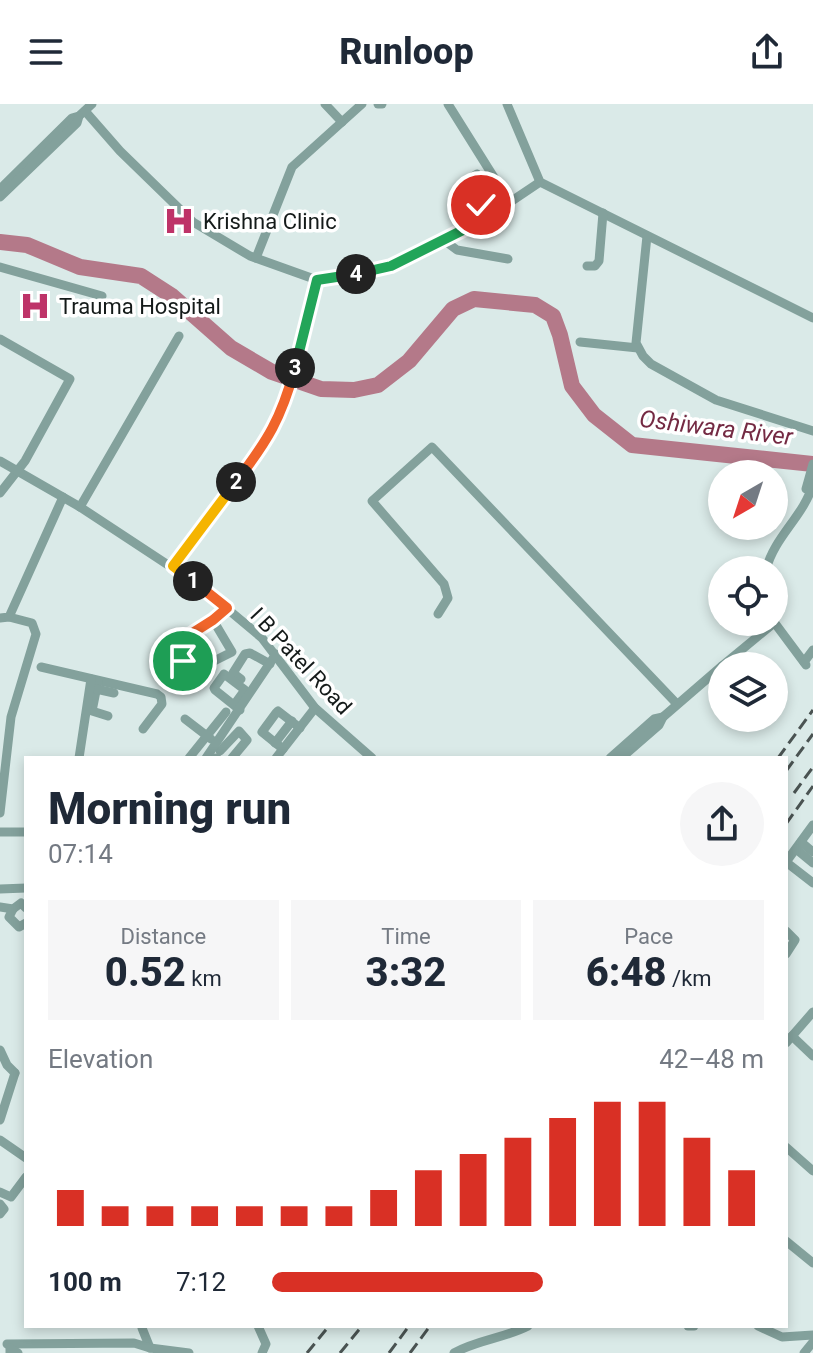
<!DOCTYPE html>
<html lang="en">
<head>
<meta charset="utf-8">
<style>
	:root { --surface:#fff; --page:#f6f6f7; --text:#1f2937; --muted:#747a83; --accent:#d93025 }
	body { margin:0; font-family:Roboto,sans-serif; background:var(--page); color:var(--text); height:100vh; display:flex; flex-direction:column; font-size:30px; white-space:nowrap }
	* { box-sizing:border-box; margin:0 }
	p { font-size:26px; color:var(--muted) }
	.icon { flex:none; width:44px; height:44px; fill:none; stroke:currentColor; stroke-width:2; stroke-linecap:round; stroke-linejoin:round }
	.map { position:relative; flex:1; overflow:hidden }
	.side { position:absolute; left:24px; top:652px; width:764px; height:572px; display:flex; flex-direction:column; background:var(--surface); border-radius:0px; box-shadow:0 4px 12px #0003 }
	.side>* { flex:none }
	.needle { width:52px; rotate:219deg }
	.tools { position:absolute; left:708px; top:356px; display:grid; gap:16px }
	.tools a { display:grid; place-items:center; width:80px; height:80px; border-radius:50%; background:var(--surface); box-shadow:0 4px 12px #0003; font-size:40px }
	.pin { position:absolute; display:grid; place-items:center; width:68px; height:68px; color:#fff; margin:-34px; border:4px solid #fff; border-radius:50%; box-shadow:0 2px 8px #0007 }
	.km { position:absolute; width:40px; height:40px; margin:-20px; border-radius:50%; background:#222; color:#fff; font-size:22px; line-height:40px; text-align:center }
	.round { display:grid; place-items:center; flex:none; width:84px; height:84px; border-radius:42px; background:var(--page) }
	.headline { display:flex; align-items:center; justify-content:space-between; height:136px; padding:0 24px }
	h1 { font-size:44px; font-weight:800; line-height:60px }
	.figures { display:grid; grid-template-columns:repeat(3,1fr); gap:12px; height:136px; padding:8px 24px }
	.figures div { display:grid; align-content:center; border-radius:0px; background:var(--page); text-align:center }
	.figures b { font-size:40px; font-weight:800 }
	.figures small { font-size:22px; font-weight:400 }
	.figures p { font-size:22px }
	.chart { height:224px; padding:16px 24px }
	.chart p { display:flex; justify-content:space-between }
	.chart svg { width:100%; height:144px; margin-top:8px; stroke:var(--accent); stroke-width:6 }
	ul { padding:0 24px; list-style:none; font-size:26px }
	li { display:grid; grid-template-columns:128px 96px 1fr; align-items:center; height:60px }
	li i { height:20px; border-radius:10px; background:var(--accent) }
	header { display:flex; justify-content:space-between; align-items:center; height:104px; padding:0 24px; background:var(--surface); font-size:36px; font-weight:800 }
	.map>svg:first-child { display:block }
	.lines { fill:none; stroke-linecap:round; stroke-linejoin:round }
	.river { stroke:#b47989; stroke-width:16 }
	.minor { stroke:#83a19c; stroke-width:9 }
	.rail { stroke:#4a5352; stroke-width:3; stroke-dasharray:12 6; stroke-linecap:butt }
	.split-1-casing { stroke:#fff; stroke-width:16 }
	.split-2-casing { stroke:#fff; stroke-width:16 }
	.split-3-casing { stroke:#fff; stroke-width:16 }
	.split-4-casing { stroke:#fff; stroke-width:16 }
	.split-5-casing { stroke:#fff; stroke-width:16 }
	.split-6-casing { stroke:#fff; stroke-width:16 }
	.split-1 { stroke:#f0652b; stroke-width:10 }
	.split-2 { stroke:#f5b400; stroke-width:10 }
	.split-3 { stroke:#f0652b; stroke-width:10 }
	.split-4 { stroke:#22a559; stroke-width:10 }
	.split-5 { stroke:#22a559; stroke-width:10 }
	.split-6 { stroke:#f5b400; stroke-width:10 }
	.labels { text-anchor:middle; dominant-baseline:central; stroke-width:7; stroke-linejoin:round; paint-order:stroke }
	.poi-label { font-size:22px; fill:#141a19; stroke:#fff; text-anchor:start }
	.street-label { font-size:22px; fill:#141a19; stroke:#fff }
	.water-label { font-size:24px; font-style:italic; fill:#742a43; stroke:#fff }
</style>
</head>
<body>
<header><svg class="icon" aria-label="menu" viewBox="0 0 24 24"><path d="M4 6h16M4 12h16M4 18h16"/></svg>Runloop<svg class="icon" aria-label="share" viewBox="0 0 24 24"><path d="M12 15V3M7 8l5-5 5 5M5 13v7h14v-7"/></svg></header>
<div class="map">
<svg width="813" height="1249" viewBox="0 0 813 1249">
	<rect width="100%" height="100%" fill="#daeae8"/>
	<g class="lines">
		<path class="river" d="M0 138 27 141 80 163 141 172 172 192 231 244 272 268 321 285 354 286 378 281 409 257 453 205 474 195 535 201 553 212 560 231 572 282 594 311 632 341 813 360"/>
		<g class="minor">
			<path d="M325 0 342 18"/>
			<path d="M378 0H382"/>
			<path d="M448 0 510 99"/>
			<path d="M507 0 540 78 813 214"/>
			<path d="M85 7 120 47 193 118 250 152 317 176 383 165 417 151 488 113 540 78"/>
			<path d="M477 70 493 93 475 105 459 82Z"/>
			<path d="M0 85 72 14 79 12 92 0"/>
			<path d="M0 93 77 19 79 12"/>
			<path d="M647 132 636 239 643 252 651 260 716 296 813 327"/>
			<path d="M445 137 457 146 508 155"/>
			<path d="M256 154 292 63 362 0"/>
			<path d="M587 162H595L599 157 603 109"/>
			<path d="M0 163 102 192"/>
			<path d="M0 235 70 275 25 357 0 389"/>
			<path d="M580 238 638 244"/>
			<path d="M0 357 80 403 200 482 262 534 315 604 372 654"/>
			<path d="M806 385 813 360"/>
			<path d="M80 403 179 232"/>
			<path d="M173 462 272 327 285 301 317 176"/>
			<path d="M766 466C774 433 804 412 813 380"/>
			<path d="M438 510 448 494 444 480 372 397 432 343 677 600"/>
			<path d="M0 514 9 513 63 393"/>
			<path d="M213 516 232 548 214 557 207 546 202 545 181 557 172 542 213 516 227 504"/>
			<path d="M774 518 806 561"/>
			<path d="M804 558 813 546"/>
			<path d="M722 562 774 519"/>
			<path d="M41 563 157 590 161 593 162 600 143 625"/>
			<path d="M241 575 233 569 245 550 250 549 270 560"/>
			<path d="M98 577 92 607 108 612"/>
			<path d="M96 585 114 589"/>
			<path d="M234 601 245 586 224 570 214 584 215 586 240 606"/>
			<path d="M185 615 211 635"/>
			<path d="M275 639 292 617"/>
			<path d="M283 645 262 628 276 609 278 607 300 624"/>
			<path d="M220 647 239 627 247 636 232 654"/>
			<path d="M79 654 91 575"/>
			<path d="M189 654 226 608"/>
			<path d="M206 654 276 550"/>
			<path d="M215 654H217"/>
			<path d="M276 654 315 604"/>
			<path d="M610 654 654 615 663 613"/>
			<path d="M621 654 659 621 663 613 722 562"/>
			<path d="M0 709 11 613 36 530 32 519 9 513"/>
			<path d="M813 721 786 758 813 779"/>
			<path d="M0 728H26"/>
			<path d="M801 738 813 748"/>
			<path d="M796 745 813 759"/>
			<path d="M0 785 26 784"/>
			<path d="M0 803 13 805 21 799 26 804"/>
			<path d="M13 805 9 813 19 823 26 819"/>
			<path d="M786 827 795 836 786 850"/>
			<path d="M792 932 813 952"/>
			<path d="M786 939 813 908"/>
			<path d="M0 946 7 961 15 969"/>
			<path d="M0 1016 15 969"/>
			<path d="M0 1036 26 1054"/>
			<path d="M786 1043 813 1067"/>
			<path d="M0 1088 11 1093 26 1073"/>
			<path d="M0 1100 4 1105 0 1110"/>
			<path d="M786 1137 813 1159"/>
			<path d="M258 1222 266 1240 262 1249"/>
			<path d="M688 1222H694"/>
			<path d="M758 1222 782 1233 813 1231"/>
			<path d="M142 1224 150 1244"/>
			<path d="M7 1240 134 1239 150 1244 189 1249"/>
			<path d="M10 1249V1244L18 1249"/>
			<path d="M454 1249C477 1236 505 1234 528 1222"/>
			<path d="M804 1249 813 1238"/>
		</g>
		<g class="rail">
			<path d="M778 654 813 606"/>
			<path d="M786 667 813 630"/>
			<path d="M794 689 813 663"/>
			<path d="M786 720 813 682"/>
			<path d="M307 1249 329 1222"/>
			<path d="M340 1249 362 1222"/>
			<path d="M389 1249 409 1222"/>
			<path d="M410 1249 430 1222"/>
		</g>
	</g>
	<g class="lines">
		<g class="split-1-casing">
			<path id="split-1" d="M183 557 172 542 213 516 227 504 193 477"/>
		</g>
		<g class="split-2-casing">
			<path id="split-2" d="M193 477 173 462 236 378"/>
		</g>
		<g class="split-3-casing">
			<path id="split-3" d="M236 378C268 336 281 315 295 264"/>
		</g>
		<g class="split-4-casing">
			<path id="split-4" d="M295 264 317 176 356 170"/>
		</g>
		<g class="split-5-casing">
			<path id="split-5" d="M356 170 391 162 475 120"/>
		</g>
		<g class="split-6-casing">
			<path id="split-6" d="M475 120 488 113 481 101"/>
		</g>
		<use href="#split-1" class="split-1"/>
		<use href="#split-2" class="split-2"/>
		<use href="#split-3" class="split-3"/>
		<use href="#split-4" class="split-4"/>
		<use href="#split-5" class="split-5"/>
		<use href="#split-6" class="split-6"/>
	</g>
	<defs>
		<g id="hospital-bare" transform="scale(2.4)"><path d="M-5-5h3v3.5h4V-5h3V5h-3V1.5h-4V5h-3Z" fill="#be3368" stroke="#fff" stroke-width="2.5" paint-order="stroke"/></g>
	</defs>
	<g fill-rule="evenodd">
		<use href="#hospital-bare" x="179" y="117"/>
		<use href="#hospital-bare" x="35" y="202"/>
	</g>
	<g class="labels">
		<g class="poi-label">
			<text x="203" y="117">Krishna Clinic</text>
			<text x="59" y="202">Trauma Hospital</text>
		</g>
		<g class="street-label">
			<text transform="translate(301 557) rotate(47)">I B Patel Road</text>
		</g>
		<g class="water-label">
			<text transform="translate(716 324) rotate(7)">Oshiwara River</text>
		</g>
	</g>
</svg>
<div class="tools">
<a><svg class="needle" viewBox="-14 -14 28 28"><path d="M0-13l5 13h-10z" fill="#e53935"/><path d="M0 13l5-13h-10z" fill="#747a83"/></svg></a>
<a><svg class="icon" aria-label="locate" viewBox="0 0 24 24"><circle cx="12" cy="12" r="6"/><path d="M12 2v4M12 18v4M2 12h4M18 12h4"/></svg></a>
<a><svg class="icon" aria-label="layers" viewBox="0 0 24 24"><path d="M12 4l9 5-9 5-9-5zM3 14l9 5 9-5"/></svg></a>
</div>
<div class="pin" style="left:183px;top:557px;background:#1e9e55"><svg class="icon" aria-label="arrive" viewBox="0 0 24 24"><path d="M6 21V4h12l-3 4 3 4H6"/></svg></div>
<div class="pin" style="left:481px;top:101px;background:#d93025"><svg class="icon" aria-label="check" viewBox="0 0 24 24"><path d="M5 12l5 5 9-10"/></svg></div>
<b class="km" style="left:193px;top:477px">1</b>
<b class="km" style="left:236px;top:378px">2</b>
<b class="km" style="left:295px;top:264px">3</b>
<b class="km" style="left:356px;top:170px">4</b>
<section class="side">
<div class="headline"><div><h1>Morning run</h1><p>07:14</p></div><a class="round"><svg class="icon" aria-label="share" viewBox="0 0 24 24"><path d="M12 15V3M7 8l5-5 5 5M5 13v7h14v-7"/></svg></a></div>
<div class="figures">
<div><p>Distance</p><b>0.52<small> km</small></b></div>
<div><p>Time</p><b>3:32</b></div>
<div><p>Pace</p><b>6:48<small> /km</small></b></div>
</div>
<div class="chart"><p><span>Elevation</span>42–48 m</p>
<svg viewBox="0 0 160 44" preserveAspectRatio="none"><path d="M5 44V33M15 44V38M25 44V38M35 44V38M45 44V38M55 44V38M65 44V38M75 44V33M85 44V27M95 44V22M105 44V17M115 44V11M125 44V6M135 44V6M145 44V17M155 44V27"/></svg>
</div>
<ul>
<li><b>100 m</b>7:12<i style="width:55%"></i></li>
</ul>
</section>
</div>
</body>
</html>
